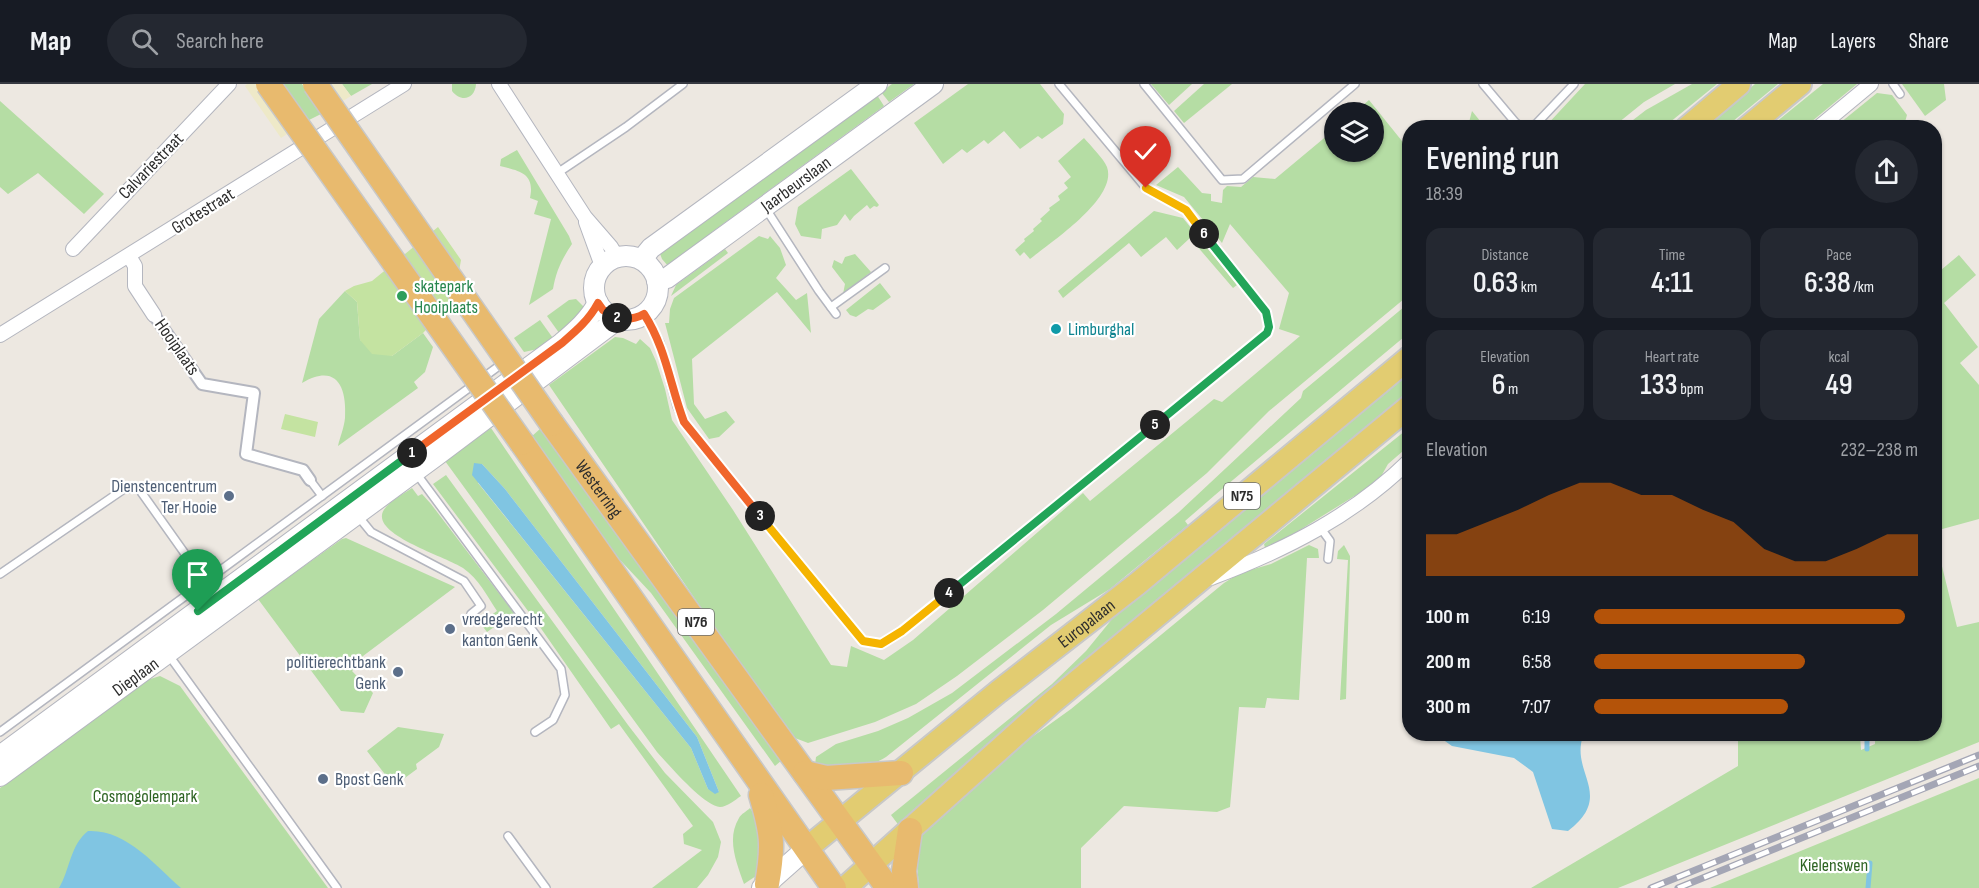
<!DOCTYPE html>
<html lang="en">
<head>
<meta charset="utf-8">
<style>
	:root { --surface:#171b24; --page:#242831; --text:#f1f3f6; --muted:#9ea1a6; --line:#363941; --accent:#b45309 }
	body { margin:0; font-family:"Sofia Sans Condensed",sans-serif; background:var(--page); color:var(--text); height:100vh; display:flex; flex-direction:column; font-size:22px; white-space:nowrap }
	* { box-sizing:border-box; margin:0 }
	p { font-size:20px; color:var(--muted) }
	.icon { flex:none; width:33px; height:33px; fill:none; stroke:currentColor; stroke-width:2; stroke-linecap:round; stroke-linejoin:round }
	.map { position:relative; flex:1; overflow:hidden }
	.details { position:absolute; left:1402px; top:36px; width:540px; height:621px; display:flex; flex-direction:column; background:var(--surface); border-radius:24px; box-shadow:0 2px 4px #0004 }
	.details>* { flex:none }
	.controls { position:absolute; left:1324px; top:18px; display:grid; gap:12px }
	.controls a { display:grid; place-items:center; width:60px; height:60px; border-radius:50%; background:var(--surface); box-shadow:0 2px 4px #0004; font-size:30px }
	.pin { position:absolute; display:grid; place-items:center; width:51px; height:51px; color:#fff; margin:-62px -26px; border-radius:50% 50% 50% 0; rotate:-45deg; box-shadow:0 0 6px #0007 }
	.pin .icon { rotate:45deg }
	.km { position:absolute; width:30px; height:30px; margin:-15px; border-radius:50%; background:#222; color:#fff; font-size:16px; line-height:30px; text-align:center }
	.round { display:grid; place-items:center; flex:none; width:63px; height:63px; border-radius:32px; background:var(--page) }
	.overview { display:flex; align-items:center; justify-content:space-between; height:102px; padding:0 24px }
	h1 { font-size:33px; font-weight:600; line-height:45px }
	.metrics { display:grid; grid-template-columns:repeat(3,1fr); gap:9px; height:102px; padding:6px 24px }
	.metrics div { display:grid; align-content:center; border-radius:15px; background:var(--page); text-align:center }
	.metrics b { font-size:30px; font-weight:600 }
	.metrics small { font-size:16px; font-weight:400 }
	.metrics p { font-size:16px }
	.chart { height:168px; padding:12px 24px }
	.chart p { display:flex; justify-content:space-between }
	.chart svg { width:100%; height:108px; margin-top:6px; fill:var(--accent); opacity:.7 }
	ul { padding:0 24px; list-style:none; font-size:20px }
	li { display:grid; grid-template-columns:96px 72px 1fr; align-items:center; height:45px }
	li i { height:15px; border-radius:8px; background:var(--accent) }
	header { display:flex; align-items:center; gap:36px; box-sizing:border-box; height:84px; padding:0 30px; background:var(--surface); border-bottom:2px solid var(--line) }
	header strong { font-size:28px }
	nav { display:flex; gap:33px; margin-inline-start:auto; font-size:21px }
	.search { width:420px; height:54px; background:var(--page); display:flex; align-items:center; gap:15px; box-sizing:border-box; padding:0 21px; border-radius:33px; color:var(--muted); font-size:22px }
	.map>svg:first-child { display:block }
	.green { fill:#b5dda4; fill-rule:evenodd }
	.sand { fill:#eee9c8 }
	.pitch { fill:#c4e3a1 }
	.water { fill:#80c5e2 }
	.lines { fill:none; stroke-linecap:round; stroke-linejoin:round }
	.stream { stroke:#80c5e2; stroke-width:5 }
	.service-casing { stroke:#b4b6bf; stroke-width:10 }
	.pedestrian-casing { stroke:#b4b6bf; stroke-width:14 }
	.minor-casing { stroke:#b4b6bf; stroke-width:16 }
	.secondary-casing { stroke:#b4b6bf; stroke-width:22 }
	.primary-casing { stroke:#c8c8c8; stroke-width:26 }
	.trunk-casing { stroke:#c8c8c8; stroke-width:27 }
	.service { stroke:#fff; stroke-width:7 }
	.pedestrian { stroke:#fff; stroke-width:10 }
	.minor { stroke:#fff; stroke-width:14 }
	.secondary { stroke:#fff; stroke-width:20 }
	.primary { stroke:#e2cc71; stroke-width:22 }
	.trunk { stroke:#e8ba6e; stroke-width:24 }
	.rail-casing { stroke:#a4a6b5; stroke-width:7 }
	.rail { stroke:#fff; stroke-width:4.5; stroke-dasharray:14; stroke-linecap:butt }
	.trunk-bridge-casing { stroke:#c8c8c8; stroke-width:27; stroke-linecap:butt }
	.trunk-bridge { stroke:#e8ba6e; stroke-width:24 }
	.split-1-casing { stroke:#fff; stroke-width:12 }
	.split-2-casing { stroke:#fff; stroke-width:12 }
	.split-3-casing { stroke:#fff; stroke-width:12 }
	.split-4-casing { stroke:#fff; stroke-width:12 }
	.split-5-casing { stroke:#fff; stroke-width:12 }
	.split-6-casing { stroke:#fff; stroke-width:12 }
	.split-7-casing { stroke:#fff; stroke-width:12 }
	.split-1 { stroke:#22a559; stroke-width:8 }
	.split-2 { stroke:#f0652b; stroke-width:8 }
	.split-3 { stroke:#f0652b; stroke-width:8 }
	.split-4 { stroke:#f5b400; stroke-width:8 }
	.split-5 { stroke:#22a559; stroke-width:8 }
	.split-6 { stroke:#22a559; stroke-width:8 }
	.split-7 { stroke:#f5b400; stroke-width:8 }
	.leisure-dot { fill:#2e9e5b; stroke:#fff; stroke-width:2 }
	.culture-dot { fill:#0f9aa8; stroke:#fff; stroke-width:2 }
	.service-dot { fill:#5c6f8a; stroke:#fff; stroke-width:2 }
	.labels { text-anchor:middle; dominant-baseline:central; stroke-width:4.5; stroke-linejoin:round; paint-order:stroke }
	.shield { fill:#fff; stroke:#6c6c6c; stroke-width:1.5 }
	.shield-label { font-size:16px; font-weight:bold; fill:#2d2d2d }
	.street-label { font-size:18px; fill:#2d2d2d; stroke:#fff }
	.leisure-label { font-size:18px; fill:#27864d; stroke:#fff; text-anchor:start }
	.culture-label { font-size:18px; fill:#0d838f; stroke:#fff; text-anchor:start }
	.service-label { font-size:18px; fill:#4e5e75; stroke:#fff; text-anchor:end }
	.park-label { font-size:18px; fill:#2e6423; stroke:#fff }
</style>
</head>
<body>
<header>
<strong>Map</strong>
<div class="search"><svg class="icon" aria-label="search" viewBox="0 0 24 24"><circle cx="10" cy="10" r="6"/><path d="M15 15l6 6"/></svg>Search here</div>
<nav><a>Map</a><a>Layers</a><a>Share</a></nav>
</header>
<div class="map">
<svg width="1979" height="804" viewBox="0 0 1979 804">
	<rect width="100%" height="100%" fill="#ede8e1"/>
	<g class="green">
		<path d="M283 0H302L323 29 309 36Z"/>
		<path d="M342 0H372L351 12Z"/>
		<path d="M452 0H476C475 15 461 19 452 7Z"/>
		<path d="M892 0H914L889 18 881 8Z"/>
		<path d="M968 0H1040L1064 30 1063 40 1042 55 1038 52 1020 65 1004 47 988 60 984 56 967 69 962 65 943 80 914 39Z"/>
		<path d="M1151 0H1192L1169 21Z"/>
		<path d="M1204 0H1232L1184 39 1174 27Z"/>
		<path d="M1585 0H1675L1644 18 1613 43H1545Z"/>
		<path d="M1692 0H1717L1664 43H1624L1646 26Z"/>
		<path d="M1755 0H1778L1726 43 1703 44Z"/>
		<path d="M1823 0H1857L1805 43H1770Z"/>
		<path d="M1902 0H1944L1946 16 1925 32Z"/>
		<path d="M1877 9 1892 11 1907 31 1905 38 1898 43H1835Z"/>
		<path d="M877 11 884 22 712 148 715 152 668 182 662 175 659 167 705 137Z"/>
		<path d="M1369 16 1410 67V210L1269 327 1207 389 1043 526 957 592 916 620 875 638 808 659 795 654 777 635 549 301 615 253 623 254 636 260 640 255 650 264 656 277 665 305 672 336 733 426 831 581 847 583 851 562 884 576 913 556 1083 409 1090 417 1214 315 1222 318 1300 252 1279 245 1289 209 1230 140 1222 159 1184 113 1156 101 1178 83 1202 109 1211 110V117L1222 119 1223 106 1227 102 1241 103 1253 93 1275 95 1335 45V68H1374V28H1355Z"/>
		<path d="M0 17 104 110 84 130 38 89 8 110 0 103Z"/>
		<path d="M1472 27 1485 43H1469L1468 42Z"/>
		<path d="M1084 54C1090 61 1104 75 1107 83 1118 114 1051 158 1030 175L1024 168 1020 172 1015 166 1025 157 1024 155 1034 147 1033 145 1042 137 1040 135 1050 126 1049 124 1060 116 1058 112 1068 104 1064 99 1071 93 1058 77Z"/>
		<path d="M517 66 569 152 572 160C562 175 556 187 553 205L529 221 551 135 534 130 538 117 530 114C535 90 521 87 500 82L501 75Z"/>
		<path d="M851 85 879 121 877 123 874 122 870 125 867 121 854 132 850 137 845 130 837 141 822 145 821 155 801 152 795 140 798 123Z"/>
		<path d="M1154 127 1183 134 1237 201 1233 204 1190 154 1177 166 1166 153 1141 173 1129 159 1063 214 1058 207Z"/>
		<path d="M759 152 768 155 770 152 780 164 786 181 776 194 796 216 807 209 811 249 777 208 692 275 694 320 705 335 726 327 735 338 719 353 709 355 687 324 665 239H669L670 225 674 214Z"/>
		<path d="M725 165 728 169 671 212 676 201Z"/>
		<path d="M855 170 871 188 843 210 845 200 832 183 834 176 842 180 845 173Z"/>
		<path d="M1959 171 1976 191 1944 219 1978 263 1960 279 1979 301V435L1935 447V191Z"/>
		<path d="M880 199 891 213 873 226 868 225 856 233 850 231 846 226Z"/>
		<path d="M345 207 357 218 360 256 392 272 423 249 433 263 425 288 414 298 418 304 338 362C340 353 344 344 345 334 347 302 336 279 302 299L319 235Z"/>
		<path d="M576 215 585 224 562 253 547 232 569 216Z"/>
		<path d="M1410 218V248L1215 411 1185 437 1188 441 1110 505 1051 541 886 673C859 689 844 684 815 681L816 673 836 660 878 647 908 634 952 609 1056 530 1179 428 1301 314 1303 307Z"/>
		<path d="M540 236 555 257 538 265 524 268 514 254Z"/>
		<path d="M1410 287V308L900 743 891 731 1052 600 1086 567 1117 529Z"/>
		<path d="M1410 343V361L1388 380 1379 396 1369 403 1269 465 1265 464 1264 460Z"/>
		<path d="M491 344 741 712C735 716 727 723 720 723 704 722 669 681 657 668L445 377ZM482 380 505 405 697 653 719 708 708 705 691 664 478 399Z"/>
		<path d="M541 344 782 676 775 682 651 509 606 461 531 353Z"/>
		<path d="M446 391 628 641 665 689 713 738 721 758 718 773 708 791 697 804H652L702 766 684 760 683 750 693 742 619 640 611 645 540 543 433 400Z"/>
		<path d="M412 404 418 412 422 410 431 420 514 529 487 548 480 539 497 527C487 512 479 495 463 484 447 473 379 453 382 431 383 420 404 410 412 404Z"/>
		<path d="M346 454 455 503 359 575 361 578 352 587 373 609 364 629 341 627 258 515 342 455Z"/>
		<path d="M1935 454 1957 543 1979 538V658L1618 804H1531L1738 682V650H1860L1861 666 1875 660V650H1935Z"/>
		<path d="M1309 461 1318 465 1319 474H1307L1299 616 1267 614 1265 624 1239 623 1230 723 1217 728 1124 722 1081 764V804H919L917 778 922 751 1014 666 1071 625 1224 499 1240 489 1271 480Z"/>
		<path d="M1344 461 1350 472V476L1346 615 1340 616 1348 476 1337 475 1338 467Z"/>
		<path d="M160 592 180 602 328 804H0V704L147 596Z"/>
		<path d="M398 643 444 650 439 663 416 680 417 685 394 702 367 667Z"/>
		<path d="M1979 694V804H1710Z"/>
		<path d="M750 724C766 745 762 768 756 792L744 800C737 780 726 755 739 734 741 730 747 727 750 724Z"/>
	</g>
	<g class="sand">
		<path d="M247 0H283L309 36 281 54 245 2Z"/>
		<path d="M302 0H342L351 12 323 29Z"/>
	</g>
	<g class="pitch">
		<path d="M438 143 461 176 454 216 423 249 392 272 372 270 360 256 357 218 345 207 354 202 372 197Z"/>
		<path d="M285 330 318 338 315 353 281 345Z"/>
	</g>
	<g class="water">
		<path d="M474 379 482 380 505 405 697 653 719 708 715 710 708 705 691 664 472 391Z"/>
		<path d="M1435 650H1588L1583 652C1570 689 1615 711 1568 747L1552 745 1533 688 1514 674 1452 662Z"/>
		<path d="M88 747C126 745 155 781 181 804H59C70 786 70 761 88 747Z"/>
	</g>
	<g class="lines">
		<g class="stream">
			<path d="M1867 650V665"/>
			<path d="M1868 804 1870 779"/>
		</g>
		<g class="service-casing">
			<g id="service">
				<path d="M1144 0 1222 96 1243 95 1355 0"/>
				<path d="M1483 0 1515 38 1522 44"/>
				<path d="M1893 0 1900 10"/>
				<path d="M1526 44 1536 40 1574 0"/>
				<path d="M556 90 626 43 683 0"/>
				<path d="M766 125 819 207 836 230"/>
				<path d="M831 223 885 184"/>
				<path d="M644 230 660 259 677 322 684 338 863 557 881 560 902 547 1267 249 1269 243 1266 228 1186 126 1146 104 1059 0"/>
				<path d="M416 389 561 585 565 611 553 636 535 648"/>
				<path d="M310 396 322 412"/>
				<path d="M358 432 371 448 464 497 481 522 471 530"/>
				<path d="M1320 443 1330 457 1328 475"/>
				<path d="M0 490 124 405H139L205 498"/>
				<path d="M168 570 337 804"/>
				<path d="M0 648 503 279"/>
				<path d="M508 752 546 804"/>
			</g>
		</g>
		<g class="pedestrian-casing">
			<path id="pedestrian" d="M154 231 202 300 254 309 246 370 303 386 310 396"/>
		</g>
		<g class="minor-casing">
			<g id="minor">
				<path d="M499 0 585 133 611 163 617 173"/>
				<path d="M1818 44 1871 0"/>
				<path d="M586 138 602 182"/>
				<path d="M73 165 229 0"/>
				<path d="M129 172 135 182V202L154 231"/>
				<path d="M0 251 404 0"/>
				<path d="M1211 494C1285 466 1353 432 1410 376"/>
			</g>
		</g>
		<g class="secondary-casing">
			<g id="secondary">
				<circle cx="626" cy="204" r="32"/>
				<path d="M642 175 651 164 877 0"/>
				<path id="s1" d="M657 197 667 194 933 0"/>
				<path d="M0 672 562 259C576 247 589 236 598 219"/>
				<path id="s2" d="M0 692 436 372 618 235"/>
				<path d="M762 804 806 765"/>
			</g>
		</g>
		<g class="primary-casing">
			<g id="primary">
				<path d="M1687 44 1739 0"/>
				<path d="M1747 44 1800 0"/>
				<path id="s3" d="M806 765 998 608 1137 500 1410 273"/>
				<path d="M845 804 1050 620 1410 322"/>
			</g>
		</g>
		<g class="trunk-casing">
			<g id="trunk">
				<path id="s4" d="M552 340 888 804"/>
				<path d="M522 359 834 804"/>
				<path d="M805 689 826 694 901 689"/>
				<path d="M761 711C772 748 774 761 767 800"/>
				<path d="M906 804 904 787 910 746"/>
			</g>
		</g>
		<use href="#service" class="service"/>
		<use href="#pedestrian" class="pedestrian"/>
		<use href="#minor" class="minor"/>
		<use href="#secondary" class="secondary"/>
		<use href="#primary" class="primary"/>
		<use href="#trunk" class="trunk"/>
		<g class="rail-casing">
			<g id="rail">
				<path d="M1651 804 1979 671"/>
				<path d="M1678 804 1979 682"/>
			</g>
		</g>
		<use href="#rail" class="rail"/>
		<g class="trunk-bridge-casing">
			<g id="trunk-bridge">
				<path d="M268 0 522 359"/>
				<path d="M315 0 552 340"/>
			</g>
		</g>
		<use href="#trunk-bridge" class="trunk-bridge"/>
	</g>
	<g class="lines">
		<g class="split-1-casing">
			<path id="split-1" d="M198 527 412 369"/>
		</g>
		<g class="split-2-casing">
			<path id="split-2" d="M412 369 562 259C576 247 589 236 598 219L603 226 617 234"/>
		</g>
		<g class="split-3-casing">
			<path id="split-3" d="M617 234C627 236 635 235 644 230 666 264 670 301 684 338L760 432"/>
		</g>
		<g class="split-4-casing">
			<path id="split-4" d="M760 432 863 557 881 560 902 547 949 509"/>
		</g>
		<g class="split-5-casing">
			<path id="split-5" d="M949 509 1155 341"/>
		</g>
		<g class="split-6-casing">
			<path id="split-6" d="M1155 341 1267 249 1269 243 1266 228 1204 150"/>
		</g>
		<g class="split-7-casing">
			<path id="split-7" d="M1146 104 1186 126 1204 150"/>
		</g>
		<use href="#split-1" class="split-1"/>
		<use href="#split-2" class="split-2"/>
		<use href="#split-3" class="split-3"/>
		<use href="#split-4" class="split-4"/>
		<use href="#split-5" class="split-5"/>
		<use href="#split-6" class="split-6"/>
		<use href="#split-7" class="split-7"/>
	</g>
	<circle class="leisure-dot" cx="402" cy="212" r="6"/>
	<circle class="culture-dot" cx="1056" cy="245" r="6"/>
	<g class="service-dot">
		<circle cx="229" cy="412" r="6"/>
		<circle cx="450" cy="545" r="6"/>
		<circle cx="398" cy="588" r="6"/>
		<circle cx="323" cy="695" r="6"/>
	</g>
	<g class="labels">
		<g class="shield">
			<rect x="1224" y="399" width="36" height="26" rx="4.5"/>
			<rect x="678" y="525" width="36" height="26" rx="4.5"/>
		</g>
		<g class="shield-label">
			<text x="1242" y="412">N75</text>
			<text x="696" y="538">N76</text>
		</g>
		<g class="street-label">
			<text transform="translate(151 82) rotate(-46)">Calvariestraat</text>
			<text stroke="none"><textPath href="#s1" startOffset="170">Jaarbeurslaan</textPath></text>
			<text transform="translate(203 127) rotate(-32)">Grotestraat</text>
			<text transform="translate(177 263) rotate(55)">Hooiplaats</text>
			<text stroke="none"><textPath href="#s4" startOffset="80">Westerring</textPath></text>
			<text stroke="none"><textPath href="#s3" startOffset="360">Europalaan</textPath></text>
			<text stroke="none"><textPath href="#s2" startOffset="168">Dieplaan</textPath></text>
		</g>
		<g class="leisure-label">
			<text x="414" y="202">skatepark<tspan x="414" dy="21">Hooiplaats</tspan></text>
		</g>
		<g class="culture-label">
			<text x="1068" y="245">Limburghal</text>
		</g>
		<g class="service-label">
			<text x="217" y="402">Dienstencentrum<tspan x="217" dy="21">Ter Hooie</tspan></text>
			<text x="462" y="535" text-anchor="start">vredegerecht<tspan x="462" dy="21">kanton Genk</tspan></text>
			<text x="386" y="578">politierechtbank<tspan x="386" dy="21">Genk</tspan></text>
			<text x="335" y="695" text-anchor="start">Bpost Genk</text>
		</g>
		<g class="park-label">
			<text x="145" y="712">Cosmogolempark</text>
			<text x="1834" y="781">Kielenswen</text>
		</g>
	</g>
</svg>
<div class="controls">
<a><svg class="icon" aria-label="layers" viewBox="0 0 24 24"><path d="M12 4l9 5-9 5-9-5zM3 14l9 5 9-5"/></svg></a>
</div>
<div class="pin" style="left:198px;top:527px;background:#1e9e55"><svg class="icon" aria-label="arrive" viewBox="0 0 24 24"><path d="M6 21V4h12l-3 4 3 4H6"/></svg></div>
<div class="pin" style="left:1146px;top:104px;background:#d93025"><svg class="icon" aria-label="check" viewBox="0 0 24 24"><path d="M5 12l5 5 9-10"/></svg></div>
<b class="km" style="left:412px;top:369px">1</b>
<b class="km" style="left:617px;top:234px">2</b>
<b class="km" style="left:760px;top:432px">3</b>
<b class="km" style="left:949px;top:509px">4</b>
<b class="km" style="left:1155px;top:341px">5</b>
<b class="km" style="left:1204px;top:150px">6</b>
<section class="details">
<div class="overview"><div><h1>Evening run</h1><p>18:39</p></div><a class="round"><svg class="icon" aria-label="share" viewBox="0 0 24 24"><path d="M12 15V3M7 8l5-5 5 5M5 13v7h14v-7"/></svg></a></div>
<div class="metrics">
<div><p>Distance</p><b>0.63<small> km</small></b></div>
<div><p>Time</p><b>4:11</b></div>
<div><p>Pace</p><b>6:38<small> /km</small></b></div>
</div>
<div class="metrics">
<div><p>Elevation</p><b>6<small> m</small></b></div>
<div><p>Heart rate</p><b>133<small> bpm</small></b></div>
<div><p>kcal</p><b>49</b></div>
</div>
<div class="chart"><p><span>Elevation</span>232–238 m</p>
<svg viewBox="0 0 160 44" preserveAspectRatio="none"><path d="M0 44V27L10 27L20 22L30 17L40 11L50 6L60 6L70 11L80 11L90 17L100 22L110 33L120 38L130 38L140 33L150 27L160 27V44z"/></svg>
</div>
<ul>
<li><b>100 m</b>6:19<i style="width:96%"></i></li>
<li><b>200 m</b>6:58<i style="width:65%"></i></li>
<li><b>300 m</b>7:07<i style="width:60%"></i></li>
</ul>
</section>
</div>
</body>
</html>
